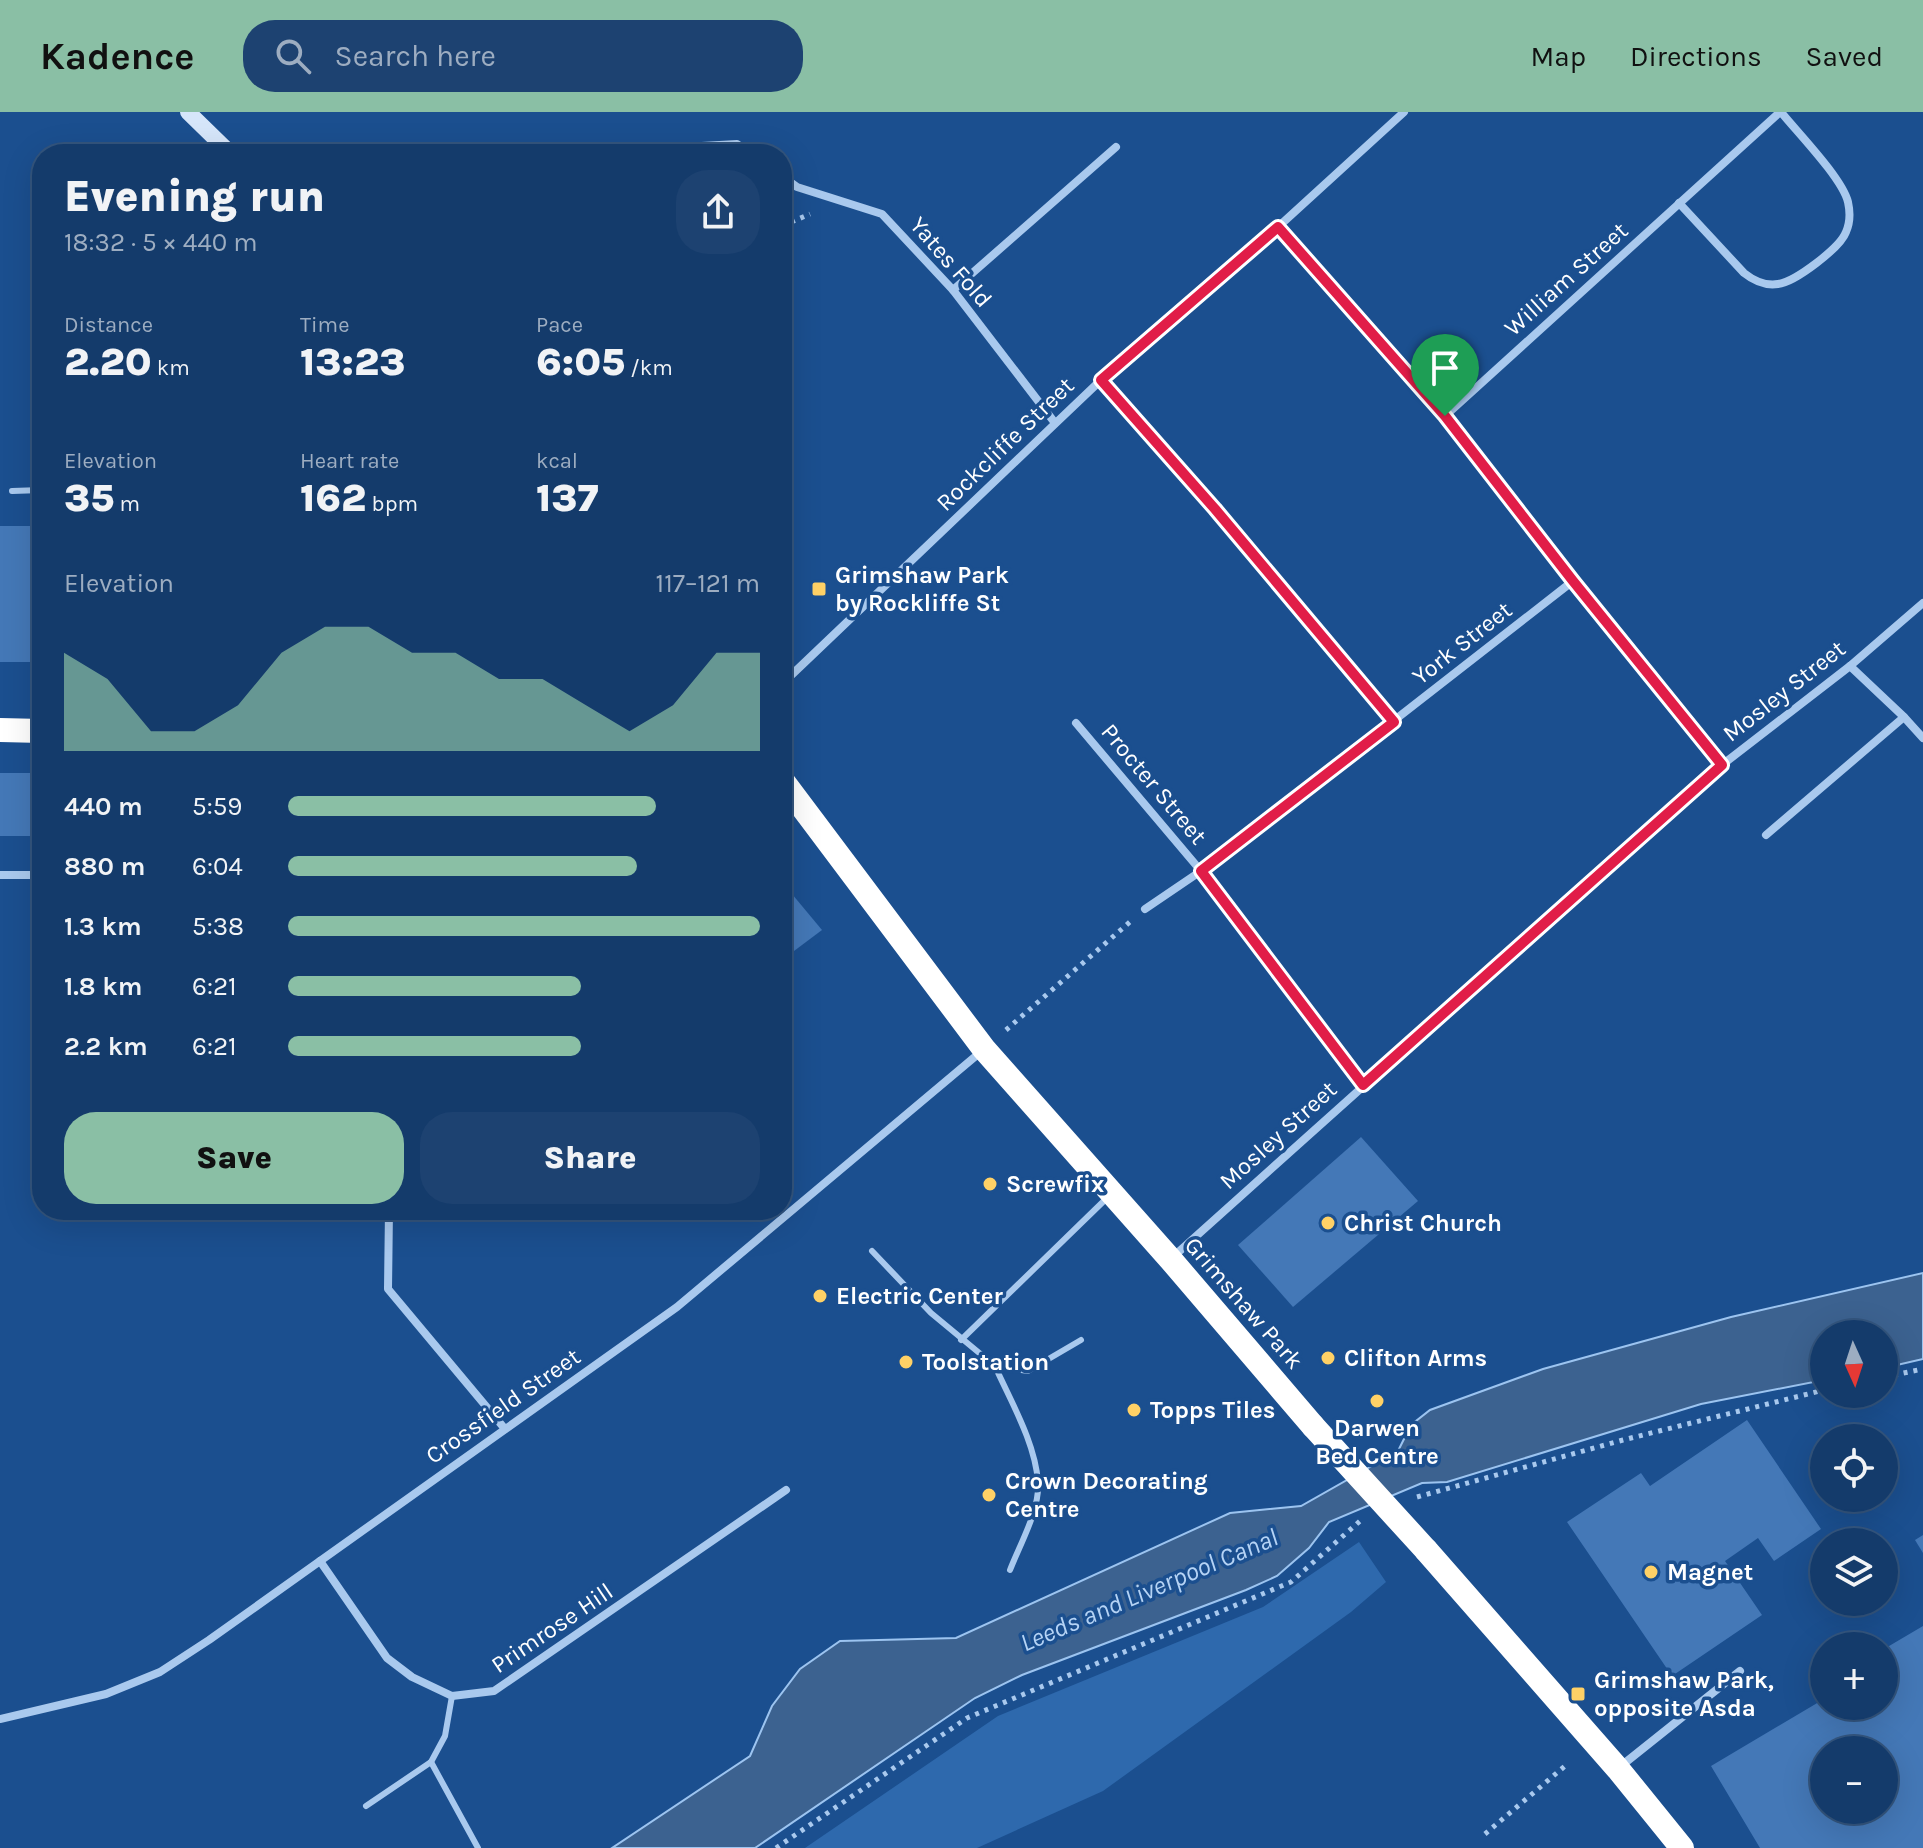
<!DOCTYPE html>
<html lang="en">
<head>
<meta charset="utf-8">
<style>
	:root { --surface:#143b6b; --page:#1d4271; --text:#f1f3f6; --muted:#9dadc1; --line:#33557e; --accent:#8abfa5 }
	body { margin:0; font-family:Karla,sans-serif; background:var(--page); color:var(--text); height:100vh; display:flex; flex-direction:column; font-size:30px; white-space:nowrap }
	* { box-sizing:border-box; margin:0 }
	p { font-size:26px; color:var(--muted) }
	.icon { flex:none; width:44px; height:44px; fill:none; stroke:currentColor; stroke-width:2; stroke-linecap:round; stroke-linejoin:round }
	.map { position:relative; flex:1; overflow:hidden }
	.side { position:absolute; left:32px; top:32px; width:760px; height:1076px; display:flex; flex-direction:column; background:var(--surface); border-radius:32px; box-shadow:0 8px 32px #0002,0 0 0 2px var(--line) }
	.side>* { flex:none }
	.needle { width:52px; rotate:177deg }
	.controls { position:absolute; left:1810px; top:1208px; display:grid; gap:16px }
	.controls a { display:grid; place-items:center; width:88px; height:88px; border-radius:50%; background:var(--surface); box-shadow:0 8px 32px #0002,0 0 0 2px var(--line); font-size:40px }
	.pin { position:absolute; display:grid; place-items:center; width:68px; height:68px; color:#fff; margin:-82px -34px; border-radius:50% 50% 50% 0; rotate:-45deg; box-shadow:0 0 8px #0007 }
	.pin .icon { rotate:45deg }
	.round { display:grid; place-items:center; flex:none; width:84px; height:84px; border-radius:32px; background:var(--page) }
	.overview { display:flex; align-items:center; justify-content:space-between; height:136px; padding:0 32px }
	h1 { font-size:44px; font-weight:800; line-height:60px }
	.metrics { display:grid; grid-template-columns:repeat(3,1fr); gap:12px; height:136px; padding:8px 32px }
	.metrics div { display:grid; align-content:center }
	.metrics b { font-size:40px; font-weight:800 }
	.metrics small { font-size:22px; font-weight:400 }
	.metrics p { font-size:22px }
	.chart { height:224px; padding:16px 32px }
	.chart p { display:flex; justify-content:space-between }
	.chart svg { width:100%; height:144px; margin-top:8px; fill:var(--accent); opacity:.7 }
	.primary-button { display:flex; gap:16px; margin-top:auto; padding:16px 32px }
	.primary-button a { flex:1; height:92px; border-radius:32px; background:var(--accent); color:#111; font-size:32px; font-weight:800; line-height:92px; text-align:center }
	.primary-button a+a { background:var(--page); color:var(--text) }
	ul { padding:0 32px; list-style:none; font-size:26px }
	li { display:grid; grid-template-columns:128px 96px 1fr; align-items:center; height:60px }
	li i { height:20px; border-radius:10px; background:var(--accent) }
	header { display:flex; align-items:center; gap:48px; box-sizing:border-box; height:112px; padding:0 40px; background:var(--accent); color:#111 }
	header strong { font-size:38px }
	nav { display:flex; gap:44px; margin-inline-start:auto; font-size:28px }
	.search { width:560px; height:72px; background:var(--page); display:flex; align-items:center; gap:20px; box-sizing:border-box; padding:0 28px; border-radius:32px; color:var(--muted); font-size:30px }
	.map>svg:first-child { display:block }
	.green { fill:#2e69ad }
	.water { fill:#3c6290; stroke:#9cc4f0; stroke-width:2 }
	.building { fill:#4478b7; fill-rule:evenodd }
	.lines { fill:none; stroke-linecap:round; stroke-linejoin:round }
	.path { stroke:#a9c9ee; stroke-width:5; stroke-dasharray:4 6; stroke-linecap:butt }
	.lane { stroke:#a9c9ee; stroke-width:6 }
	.street { stroke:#a9c9ee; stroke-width:8 }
	.secondary { stroke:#d6e6fa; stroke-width:16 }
	.highway { stroke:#fff; stroke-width:24 }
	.highway-bridge { stroke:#fff; stroke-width:24 }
	.route-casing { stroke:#fff; stroke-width:16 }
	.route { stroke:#e11d48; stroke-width:10 }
	.poi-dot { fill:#ffd166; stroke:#1b4f8f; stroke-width:3 }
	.labels { text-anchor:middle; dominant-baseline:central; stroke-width:7; stroke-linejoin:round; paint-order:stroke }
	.street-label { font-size:24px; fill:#fff; stroke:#1b4f8f }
	.poi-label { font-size:24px; font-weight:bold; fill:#fff; stroke:#1b4f8f; text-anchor:start }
	.water-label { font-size:26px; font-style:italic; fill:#b5d3f5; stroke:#1b4f8f }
</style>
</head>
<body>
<header>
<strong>Kadence</strong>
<div class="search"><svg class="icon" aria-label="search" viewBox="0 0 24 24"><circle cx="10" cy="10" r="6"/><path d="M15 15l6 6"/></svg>Search here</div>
<nav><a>Map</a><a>Directions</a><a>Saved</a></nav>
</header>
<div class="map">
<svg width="1923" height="1736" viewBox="0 0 1923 1736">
	<rect width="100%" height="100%" fill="#1b4f8f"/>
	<path class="green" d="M1359 1430 1386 1470 1351 1500 1103 1679 977 1736H805L998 1604 1263 1495Z"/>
	<path class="water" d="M1923 1161V1247L1884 1256V1222H1824V1268L1701 1292 1447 1370 1422 1371 1329 1410 1309 1436 1277 1464 1246 1478 1022 1563 975 1586 755 1736H612L750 1644 772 1594 800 1557 840 1529 956 1526 1230 1401 1301 1394 1398 1339 1411 1313 1430 1298 1543 1257 1731 1205Z"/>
	<g class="building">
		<rect x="0" y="414" width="42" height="136"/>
		<rect x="0" y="661" width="42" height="63"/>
		<path d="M782 770 822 818 782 848Z"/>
		<path d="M1361 1025 1418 1089 1293 1195 1238 1133Z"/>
		<path d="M1747 1308 1821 1417 1774 1449 1758 1426 1725 1449 1762 1503 1672 1564 1567 1410 1641 1361 1650 1374Z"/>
		<path d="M1923 1423V1441L1915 1428Z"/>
		<path d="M1923 1514V1736H1760L1711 1654 1824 1587V1594H1884V1537ZM1824 1638H1884V1698H1824Z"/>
	</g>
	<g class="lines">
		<g class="path">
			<path d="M782 114 810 102"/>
			<path d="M1115 284 1201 381"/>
			<path d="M1214 775 1352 959"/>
			<path d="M1006 918 1131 809"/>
			<path d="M1884 1265 1923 1257"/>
			<path d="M1417 1385 1623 1328 1824 1278"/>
			<path d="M1485 1722 1565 1654"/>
			<path d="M776 1736 967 1606 1291 1470 1360 1409"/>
		</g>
		<g class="lane">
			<path d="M12 379 42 378"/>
			<path d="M872 1139 931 1201 995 1254 1028 1259 1081 1228"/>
			<path d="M961 1228 1109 1084"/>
			<path d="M995 1254C1011 1290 1035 1330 1038 1370 1040 1398 1020 1432 1010 1458"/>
			<path d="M431 1650 478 1736"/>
			<path d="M366 1694 431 1650 445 1624 452 1584"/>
		</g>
		<g class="street">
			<path d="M677 42 684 35 737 32 751 42"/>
			<path d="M782 64 797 75 882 102 953 178 1055 311"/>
			<path d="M1679 91 1744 161C1754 169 1765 174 1778 172 1795 170 1840 136 1846 120 1850 111 1850 99 1848 90 1842 66 1798 21 1781 0"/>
			<path d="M1278 115 1445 304 1573 469 1722 653"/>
			<path d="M953 178 1116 35"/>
			<path d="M1445 304 1780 0"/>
			<path d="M1215 397 1394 610"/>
			<path d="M1850 554 1904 605 1923 626"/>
			<path d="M782 572 1101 268 1278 115 1404 0"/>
			<path d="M1076 611 1201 759"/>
			<path d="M1766 723 1904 605"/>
			<path d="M0 763H42"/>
			<path d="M1145 797 1201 759 1573 469"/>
			<path d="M389 1098 388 1177 505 1317"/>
			<path d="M1174 1144 1722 653 1850 554 1923 491"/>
			<path d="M320 1449 387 1546 412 1565 452 1584 494 1579 786 1378"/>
			<path d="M0 1607 106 1582 160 1560 209 1528 677 1195 983 938"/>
			<path d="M1621 1654 1740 1559"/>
		</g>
		<path class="secondary" d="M188 0 231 42"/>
		<g class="highway">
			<path d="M0 618 42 619"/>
			<path d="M782 668 984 937 1171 1148 1313 1314"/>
			<path d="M1426 1438 1618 1657 1682 1736"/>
		</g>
		<path class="highway-bridge" d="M1313 1314 1426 1438"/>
	</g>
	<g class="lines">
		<g class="route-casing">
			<path id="route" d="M1278 115 1445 304 1573 469 1722 653 1363 973 1201 759 1394 610 1215 397 1101 268Z"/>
		</g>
		<use href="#route" class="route"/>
	</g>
	<g class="poi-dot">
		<rect x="811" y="469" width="16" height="16" rx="4"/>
		<circle cx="990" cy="1072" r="8"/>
		<circle cx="1328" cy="1111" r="8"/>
		<circle cx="820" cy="1184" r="8"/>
		<circle cx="1328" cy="1246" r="8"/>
		<circle cx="906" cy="1250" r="8"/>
		<circle cx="1377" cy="1289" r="8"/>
		<circle cx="1134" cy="1298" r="8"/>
		<circle cx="989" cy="1383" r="8"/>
		<circle cx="1651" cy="1460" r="8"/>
		<rect x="1570" y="1574" width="16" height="16" rx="4"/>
	</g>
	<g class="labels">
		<g class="street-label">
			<text transform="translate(951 150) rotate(49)">Yates Fold</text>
			<text transform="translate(1566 167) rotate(-42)">William Street</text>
			<text transform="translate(1005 332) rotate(-44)">Rockcliffe Street</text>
			<text transform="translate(1462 531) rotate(-38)">York Street</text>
			<text transform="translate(1784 579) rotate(-38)">Mosley Street</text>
			<text transform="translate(1154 672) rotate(50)">Procter Street</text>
			<text transform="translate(1278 1023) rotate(-42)">Mosley Street</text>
			<text transform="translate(1244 1191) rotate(49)">Grimshaw Park</text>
			<text transform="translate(503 1294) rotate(-35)">Crossfield Street</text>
			<text transform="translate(552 1516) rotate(-34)">Primrose Hill</text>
		</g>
		<g class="poi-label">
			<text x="835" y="463">Grimshaw Park<tspan x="835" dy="28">by Rockliffe St</tspan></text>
			<text x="1006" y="1072">Screwfix</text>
			<text x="1344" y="1111">Christ Church</text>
			<text x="836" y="1184">Electric Center</text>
			<text x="1344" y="1246">Clifton Arms</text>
			<text x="922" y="1250">Toolstation</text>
			<text x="1150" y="1298">Topps Tiles</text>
			<text x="1377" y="1316" text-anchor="middle">Darwen<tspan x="1377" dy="28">Bed Centre</tspan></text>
			<text x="1005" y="1369">Crown Decorating<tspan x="1005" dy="28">Centre</tspan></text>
			<text x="1667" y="1460">Magnet</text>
			<text x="1594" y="1568">Grimshaw Park,<tspan x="1594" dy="28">opposite Asda</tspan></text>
		</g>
		<g class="water-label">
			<text transform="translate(1149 1478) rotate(-23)">Leeds and Liverpool Canal</text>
		</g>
	</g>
</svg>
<div class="controls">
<a><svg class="needle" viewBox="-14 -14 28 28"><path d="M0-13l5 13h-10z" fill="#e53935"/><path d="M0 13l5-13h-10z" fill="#9dadc1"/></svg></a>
<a><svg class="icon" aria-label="locate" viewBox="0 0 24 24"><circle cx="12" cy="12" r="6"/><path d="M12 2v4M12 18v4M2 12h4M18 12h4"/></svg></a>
<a><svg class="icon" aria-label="layers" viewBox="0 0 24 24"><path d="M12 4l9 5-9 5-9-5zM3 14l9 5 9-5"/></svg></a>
<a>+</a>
<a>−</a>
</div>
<div class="pin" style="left:1445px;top:304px;background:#1e9e55"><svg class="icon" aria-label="arrive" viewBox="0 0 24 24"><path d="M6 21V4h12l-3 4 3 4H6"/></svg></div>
<section class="side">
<div class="overview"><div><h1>Evening run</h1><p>18:32 · 5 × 440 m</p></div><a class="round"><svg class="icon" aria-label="share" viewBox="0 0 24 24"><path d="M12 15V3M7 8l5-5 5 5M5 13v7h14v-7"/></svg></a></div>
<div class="metrics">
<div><p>Distance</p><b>2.20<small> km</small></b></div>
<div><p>Time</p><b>13:23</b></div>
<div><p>Pace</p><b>6:05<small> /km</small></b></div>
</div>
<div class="metrics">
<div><p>Elevation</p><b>35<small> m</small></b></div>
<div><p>Heart rate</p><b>162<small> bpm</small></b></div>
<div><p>kcal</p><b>137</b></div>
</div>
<div class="chart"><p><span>Elevation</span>117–121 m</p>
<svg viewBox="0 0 160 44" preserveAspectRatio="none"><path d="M0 44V14L10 22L20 38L30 38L40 30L50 14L60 6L70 6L80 14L90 14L100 22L110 22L120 30L130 38L140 30L150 14L160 14V44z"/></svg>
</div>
<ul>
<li><b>440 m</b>5:59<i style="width:78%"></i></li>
<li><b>880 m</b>6:04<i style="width:74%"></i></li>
<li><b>1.3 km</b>5:38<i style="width:100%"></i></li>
<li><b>1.8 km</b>6:21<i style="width:62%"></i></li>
<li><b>2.2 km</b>6:21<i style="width:62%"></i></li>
</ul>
<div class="primary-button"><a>Save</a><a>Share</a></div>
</section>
</div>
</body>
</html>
